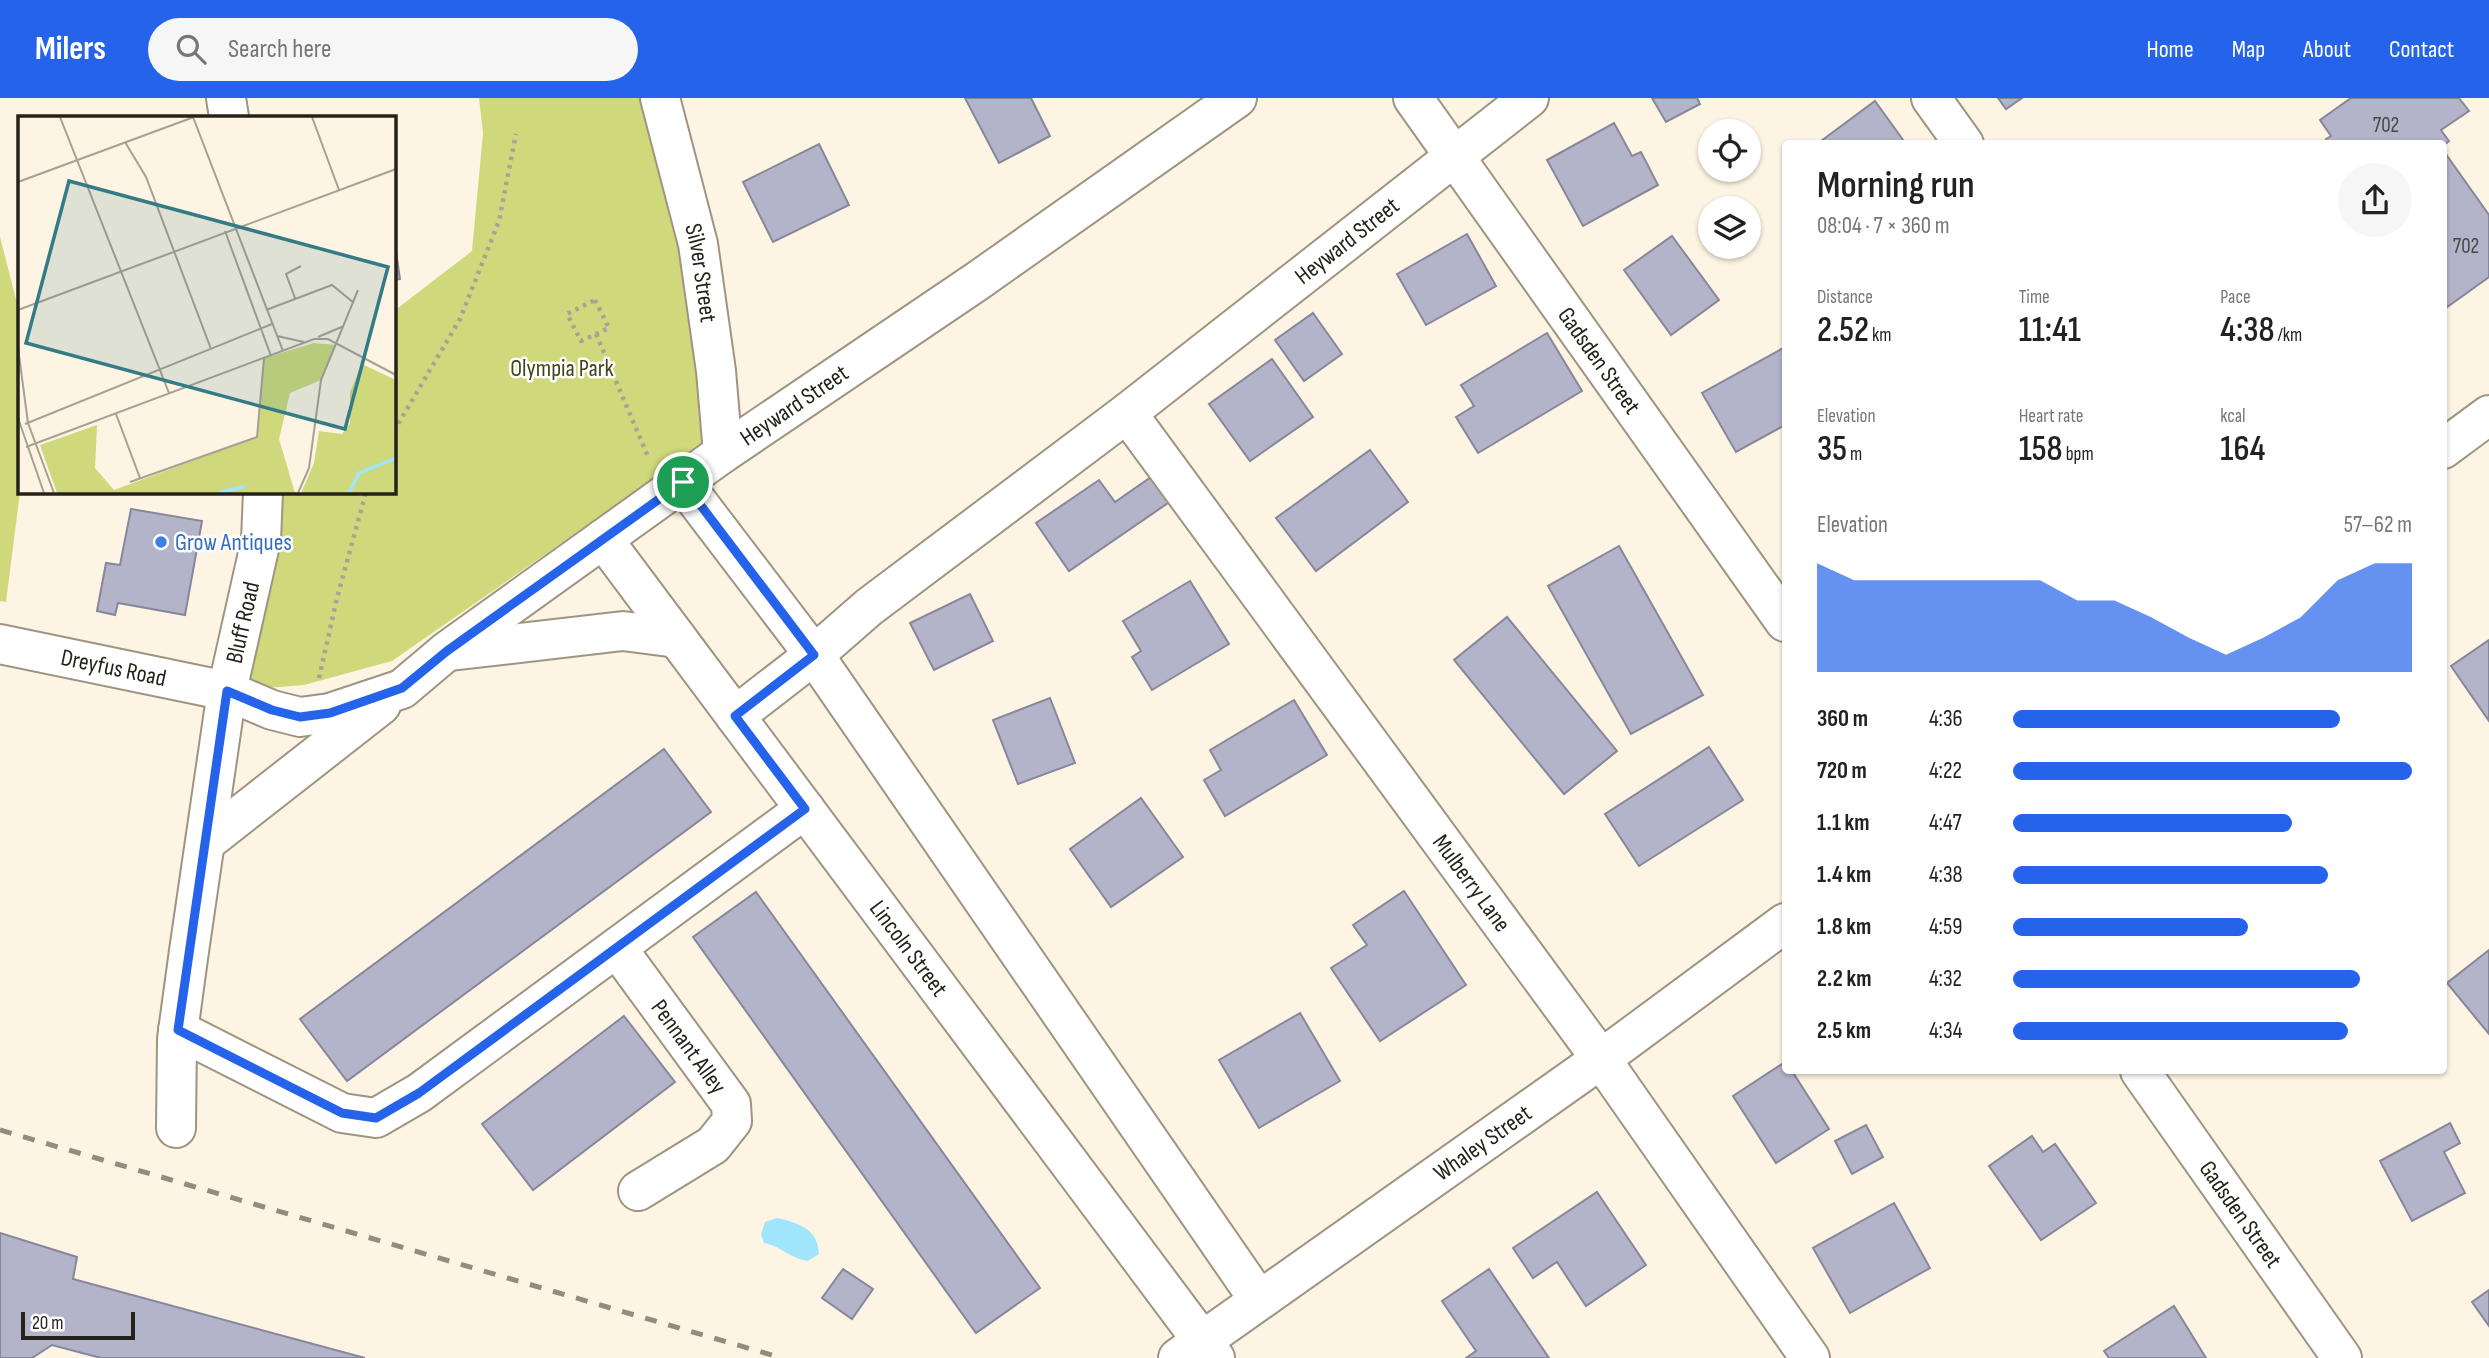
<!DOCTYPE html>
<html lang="en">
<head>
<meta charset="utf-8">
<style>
	:root { --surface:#fff; --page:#f6f6f6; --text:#222; --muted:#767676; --accent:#2563eb }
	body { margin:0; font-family:"Sofia Sans Condensed",sans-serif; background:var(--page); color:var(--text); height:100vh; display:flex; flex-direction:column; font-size:26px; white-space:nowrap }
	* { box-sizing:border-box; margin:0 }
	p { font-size:23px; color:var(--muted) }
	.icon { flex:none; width:38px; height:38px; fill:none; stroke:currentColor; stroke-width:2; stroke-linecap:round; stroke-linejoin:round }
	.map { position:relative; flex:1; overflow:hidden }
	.sheet { position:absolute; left:1782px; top:42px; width:665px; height:934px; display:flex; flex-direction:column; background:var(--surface); border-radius:7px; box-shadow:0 2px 5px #0004 }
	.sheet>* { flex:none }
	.controls { position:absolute; left:1698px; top:21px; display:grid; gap:14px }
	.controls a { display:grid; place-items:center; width:63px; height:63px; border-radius:50%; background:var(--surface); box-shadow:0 2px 5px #0004; font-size:35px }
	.scale { position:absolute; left:21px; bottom:18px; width:114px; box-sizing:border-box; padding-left:7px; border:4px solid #26221a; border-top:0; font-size:19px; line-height:24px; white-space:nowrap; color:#26221a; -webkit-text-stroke:5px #fff; paint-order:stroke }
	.pin { position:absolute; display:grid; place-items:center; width:60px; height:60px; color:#fff; margin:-30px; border:4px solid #fff; border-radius:50%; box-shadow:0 2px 7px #0007 }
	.round { display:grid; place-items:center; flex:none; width:74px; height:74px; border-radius:37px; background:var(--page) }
	.head { display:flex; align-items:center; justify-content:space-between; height:119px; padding:0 35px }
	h1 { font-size:38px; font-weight:600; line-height:52px }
	.figures { display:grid; grid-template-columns:repeat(3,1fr); gap:10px; height:119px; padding:7px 35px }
	.figures div { display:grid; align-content:center }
	.figures b { font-size:35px; font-weight:600 }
	.figures small { font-size:19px; font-weight:400 }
	.figures p { font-size:19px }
	.chart { height:196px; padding:14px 35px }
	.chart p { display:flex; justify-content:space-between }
	.chart svg { width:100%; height:126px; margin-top:7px; fill:var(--accent); opacity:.7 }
	ul { padding:0 35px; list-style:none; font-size:23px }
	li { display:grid; grid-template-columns:112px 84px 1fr; align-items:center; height:52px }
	li i { height:18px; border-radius:9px; background:var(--accent) }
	header { display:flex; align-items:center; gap:42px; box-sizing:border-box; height:98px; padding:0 35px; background:var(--accent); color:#fff }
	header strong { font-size:33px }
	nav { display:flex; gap:38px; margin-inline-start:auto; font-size:24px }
	.search { width:490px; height:63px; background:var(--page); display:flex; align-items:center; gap:18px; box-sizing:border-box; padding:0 24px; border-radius:38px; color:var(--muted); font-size:26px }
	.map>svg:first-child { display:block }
	.green { fill:#cfd97b }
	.water { fill:#a0e5fb }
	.building { fill:#b3b4c9; stroke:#87879b; stroke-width:2 }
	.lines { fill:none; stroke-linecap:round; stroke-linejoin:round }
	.minor-casing { stroke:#9f9481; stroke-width:42 }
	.major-casing { stroke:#9f9481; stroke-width:42 }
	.path { stroke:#aaa395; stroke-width:4.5; stroke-dasharray:3.5 5; stroke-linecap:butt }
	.minor { stroke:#fff; stroke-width:38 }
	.major { stroke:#fff; stroke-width:38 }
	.rail { stroke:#928c7f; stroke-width:5; stroke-dasharray:12 12; stroke-linecap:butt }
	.route-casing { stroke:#fff; stroke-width:14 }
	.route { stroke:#2563eb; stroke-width:9 }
	.shop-dot { fill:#3f7fe0; stroke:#fff; stroke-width:2.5 }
	.labels { text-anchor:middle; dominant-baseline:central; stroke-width:5; stroke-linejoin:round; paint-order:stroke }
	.number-label { font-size:21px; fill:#494646 }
	.street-label { font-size:24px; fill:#26221a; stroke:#fff }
	.park-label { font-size:24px; fill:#41451b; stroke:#fff }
	.shop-label { font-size:24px; fill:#366cbe; stroke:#fff; text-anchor:start }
	.inset-river { fill:none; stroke:#a0e5fb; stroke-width:3.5 }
	.inset-road { fill:none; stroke:#a7a093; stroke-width:2 }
	.view { fill:#347b85; fill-opacity:0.15; stroke:#347b85; stroke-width:3.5 }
	.inset-edge { fill:none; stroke:#26221a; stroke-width:3.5 }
</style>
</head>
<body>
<header>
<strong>Milers</strong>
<div class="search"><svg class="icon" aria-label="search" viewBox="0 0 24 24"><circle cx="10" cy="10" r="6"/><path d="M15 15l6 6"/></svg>Search here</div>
<nav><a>Home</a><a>Map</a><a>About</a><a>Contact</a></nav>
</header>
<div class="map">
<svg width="2489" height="1260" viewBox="0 0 2489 1260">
	<rect width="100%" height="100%" fill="#fdf4e3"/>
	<g class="green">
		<path d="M479 0H660L723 355 612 410 392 563 304 587 227 593 255 394H394V213L472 153 483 35Z"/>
		<path d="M0 139 19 213 20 394 6 504 0 503Z"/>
	</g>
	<path class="water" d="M777 1120C799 1125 818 1131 819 1156L808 1163C791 1161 781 1148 764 1145L761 1136 765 1124Z"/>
	<g class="building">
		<path d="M965 0H1031L1050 38 999 65Z"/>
		<path d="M1652 0H1697L1700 6 1666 24Z"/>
		<path d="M1998 0H2022L2006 11Z"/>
		<path d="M2351 0H2459L2469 13 2441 32 2449 43 2443 48V46H2329L2326 41 2331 38 2320 22Z"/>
		<path d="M1875 3 1906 46H1817Z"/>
		<path d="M1614 25 1632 58 1641 54 1658 87 1583 128 1547 62Z"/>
		<path d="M819 46 849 107 773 144 743 84Z"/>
		<path d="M2443 52 2489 117V179L2443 212Z"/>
		<path d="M1467 136 1496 188 1426 227 1397 176Z"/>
		<path d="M1672 138 1719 202 1671 237 1624 172Z"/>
		<path d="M394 140 400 181 394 182Z"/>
		<path d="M1313 215 1342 256 1304 283 1275 242Z"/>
		<path d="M1547 235 1582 293 1478 355 1456 319 1474 308 1461 287Z"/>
		<path d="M1785 249V327L1736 354 1702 295Z"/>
		<path d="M1272 261 1313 319 1250 363 1209 306Z"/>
		<path d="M1370 352 1408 404 1316 473 1276 420Z"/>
		<path d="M1154 377 1171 403 1069 473 1036 425 1099 382 1115 404Z"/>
		<path d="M131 411 202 423 185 517 118 505 115 517 97 513 106 465 120 467Z"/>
		<path d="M1619 448 1703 597 1631 636 1548 488Z"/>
		<path d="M1190 483 1229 546 1152 592 1132 559 1141 553 1123 523Z"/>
		<path d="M970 496 993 543 934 572 910 525Z"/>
		<path d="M1507 519 1617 653 1564 696 1454 562Z"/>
		<path d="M2489 542V623L2451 568Z"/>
		<path d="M1050 600 1075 665 1018 686 993 622Z"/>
		<path d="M1294 602 1327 657 1225 718 1204 682 1221 672 1210 652Z"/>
		<path d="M1709 649 1743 702 1639 768 1605 716Z"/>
		<path d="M664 651 711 714 347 983 300 921Z"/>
		<path d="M1141 700 1183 759 1111 809 1070 751Z"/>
		<path d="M1404 793 1466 887 1380 943 1331 870 1367 847 1353 827Z"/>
		<path d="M756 794 1040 1190 976 1235 693 839Z"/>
		<path d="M2489 852V936L2447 885Z"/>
		<path d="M1300 915 1340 983 1259 1030 1219 962Z"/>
		<path d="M624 918 675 984 533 1092 482 1026Z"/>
		<path d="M1785 964V973H1792L1829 1031 1776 1065 1733 998Z"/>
		<path d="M2450 1025 2460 1045 2444 1054 2465 1095 2412 1123 2380 1063Z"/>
		<path d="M1866 1027 1883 1059 1852 1076 1835 1043Z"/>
		<path d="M2032 1038 2043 1054 2055 1046 2096 1105 2041 1142 1989 1068Z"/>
		<path d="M1597 1094 1646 1167 1586 1208 1557 1164 1533 1180 1513 1150Z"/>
		<path d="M1894 1105 1930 1170 1850 1215 1813 1150Z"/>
		<path d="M0 1135 77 1159 73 1181 365 1260H101L52 1247 32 1260H0Z"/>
		<path d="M843 1171 873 1191 852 1221 822 1200Z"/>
		<path d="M1489 1171 1549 1260H1466L1476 1253 1442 1203Z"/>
		<path d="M2489 1192V1228L2472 1204Z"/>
		<path d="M2174 1208 2206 1260H2109L2104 1253Z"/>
	</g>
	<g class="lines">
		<g class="minor-casing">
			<g id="minor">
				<path d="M226 0 229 19"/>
				<path id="s1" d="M660 0 698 146 716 273 723 355"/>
				<path id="s2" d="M1413 0 1785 524"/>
				<path d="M1931 0 1964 46"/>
				<path id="s3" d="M1127 315 1601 961 1810 1260"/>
				<path d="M683 385 814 557 1259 1202"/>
				<path id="s4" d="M603 441 1215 1260"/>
				<path id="s5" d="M0 546 227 593 272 612 300 619 330 615 402 591 447 553 723 355 976 184 1237 0"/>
				<path d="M450 553 623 533 677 540"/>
				<path id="s6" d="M735 618 814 557 869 509 1127 315 1529 0"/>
				<path d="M206 744 381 607"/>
				<path id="s7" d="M617 850 731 1006 732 1023 713 1047 638 1093"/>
				<path d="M178 932 342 1015 376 1020 419 995 805 711"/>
				<path id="s8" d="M2140 973 2342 1260"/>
				<path id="s9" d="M176 1030 177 941 189 853 227 593 261 442 263 394"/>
			</g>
		</g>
		<g class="major-casing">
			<g id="major">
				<path d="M2443 351 2489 317"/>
				<path id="s10" d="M1178 1260 1601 961 1785 825"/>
			</g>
		</g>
		<g class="path">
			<path d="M595 202 609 230 581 243 567 216Z"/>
			<path d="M596 236 649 361"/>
			<path d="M394 333 460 221 499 123 516 36"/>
			<path d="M319 580 337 500 366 394"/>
		</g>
		<use href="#minor" class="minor"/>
		<use href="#major" class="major"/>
		<path class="rail" d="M0 1032 782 1260"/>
	</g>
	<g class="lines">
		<g class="route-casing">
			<path id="route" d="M683 384 814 557 735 618 805 711 419 995 376 1020 342 1015 178 932 227 593 272 612 300 619 330 615 402 590 447 553Z"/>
		</g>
		<use href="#route" class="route"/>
	</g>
	<circle class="shop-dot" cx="161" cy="444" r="7"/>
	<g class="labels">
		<g class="number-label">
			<text x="2386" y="27">702</text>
			<text x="2466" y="148">702</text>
		</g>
		<g class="street-label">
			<text stroke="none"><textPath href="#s6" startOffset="775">Heyward Street</textPath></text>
			<text stroke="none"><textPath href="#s1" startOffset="180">Silver Street</textPath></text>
			<text stroke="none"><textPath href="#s2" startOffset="322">Gadsden Street</textPath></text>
			<text stroke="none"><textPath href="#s5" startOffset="900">Heyward Street</textPath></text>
			<text stroke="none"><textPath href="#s9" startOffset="511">Bluff Road</textPath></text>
			<text stroke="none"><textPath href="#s5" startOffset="116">Dreyfus Road</textPath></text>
			<text stroke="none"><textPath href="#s3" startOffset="583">Mulberry Lane</textPath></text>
			<text stroke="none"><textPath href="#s4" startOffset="511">Lincoln Street</textPath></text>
			<text stroke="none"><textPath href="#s7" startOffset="122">Pennant Alley</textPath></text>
			<text stroke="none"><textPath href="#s10" startOffset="373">Whaley Street</textPath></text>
			<text stroke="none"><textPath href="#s8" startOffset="175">Gadsden Street</textPath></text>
		</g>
		<g class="park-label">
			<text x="562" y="270">Olympia Park</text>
		</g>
		<g class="shop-label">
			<text x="175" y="444">Grow Antiques</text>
		</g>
	</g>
	<g transform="translate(18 18)">
		<rect width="378" height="378" fill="#fdf4e3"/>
		<path d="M296 227 318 229 303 264 272 277 261 323 277 377H39L22 329 79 309 77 352 96 374 239 321 246 242ZM344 248 378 264V377H283L296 347 301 315 324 318 332 307V276Z" fill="#cfd97b"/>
		<path class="inset-river" d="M200 377 228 370M331 377 341 357 378 342"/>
		<path class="inset-road" d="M42 1 151 277M175 1 265 235M294 1 321 74M107 26 128 61 193 233M0 66 176 1M207 115 253 240M277 182 268 158 283 150M0 194 378 53M248 194 314 169 336 187M259 220 286 226M300 221 326 210M0 232 10 307 36 377M98 298 122 362M0 302 26 377M7 308 254 208M8 331 296 223H310L378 259M112 366 239 321 246 242M280 377 291 352 303 264 340 174"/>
		<path class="view" d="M51 65 370 151 327 313 8 227Z"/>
		<rect width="378" height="378" class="inset-edge"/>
	</g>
</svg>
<div class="controls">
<a><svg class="icon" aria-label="locate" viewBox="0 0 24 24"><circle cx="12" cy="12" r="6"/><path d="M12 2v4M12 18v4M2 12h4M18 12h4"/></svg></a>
<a><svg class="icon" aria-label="layers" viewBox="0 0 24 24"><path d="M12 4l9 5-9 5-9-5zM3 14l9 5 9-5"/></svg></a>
</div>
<div class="scale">20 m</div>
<div class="pin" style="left:683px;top:384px;background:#1e9e55"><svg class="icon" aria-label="arrive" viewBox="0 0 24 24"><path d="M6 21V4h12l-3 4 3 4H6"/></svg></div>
<section class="sheet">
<div class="head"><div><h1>Morning run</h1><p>08:04 · 7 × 360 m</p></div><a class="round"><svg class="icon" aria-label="share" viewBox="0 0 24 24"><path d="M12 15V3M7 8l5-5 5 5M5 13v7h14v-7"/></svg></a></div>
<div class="figures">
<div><p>Distance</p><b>2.52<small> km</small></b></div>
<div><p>Time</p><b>11:41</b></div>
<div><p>Pace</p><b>4:38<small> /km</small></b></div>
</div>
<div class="figures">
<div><p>Elevation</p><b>35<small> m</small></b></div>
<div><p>Heart rate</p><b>158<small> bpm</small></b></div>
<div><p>kcal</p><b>164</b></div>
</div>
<div class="chart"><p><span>Elevation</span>57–62 m</p>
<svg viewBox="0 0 160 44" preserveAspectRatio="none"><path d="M0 44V6L10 12L20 12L30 12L40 12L50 12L60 12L70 19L80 19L90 25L100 32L110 38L120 32L130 25L140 12L150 6L160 6V44z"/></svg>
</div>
<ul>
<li><b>360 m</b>4:36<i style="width:82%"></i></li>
<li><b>720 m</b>4:22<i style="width:100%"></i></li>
<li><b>1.1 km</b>4:47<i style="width:70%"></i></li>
<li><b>1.4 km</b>4:38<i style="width:79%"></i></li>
<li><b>1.8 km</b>4:59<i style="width:59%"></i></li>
<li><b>2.2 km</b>4:32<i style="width:87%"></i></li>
<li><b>2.5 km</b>4:34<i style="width:84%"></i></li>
</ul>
</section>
</div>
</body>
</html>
